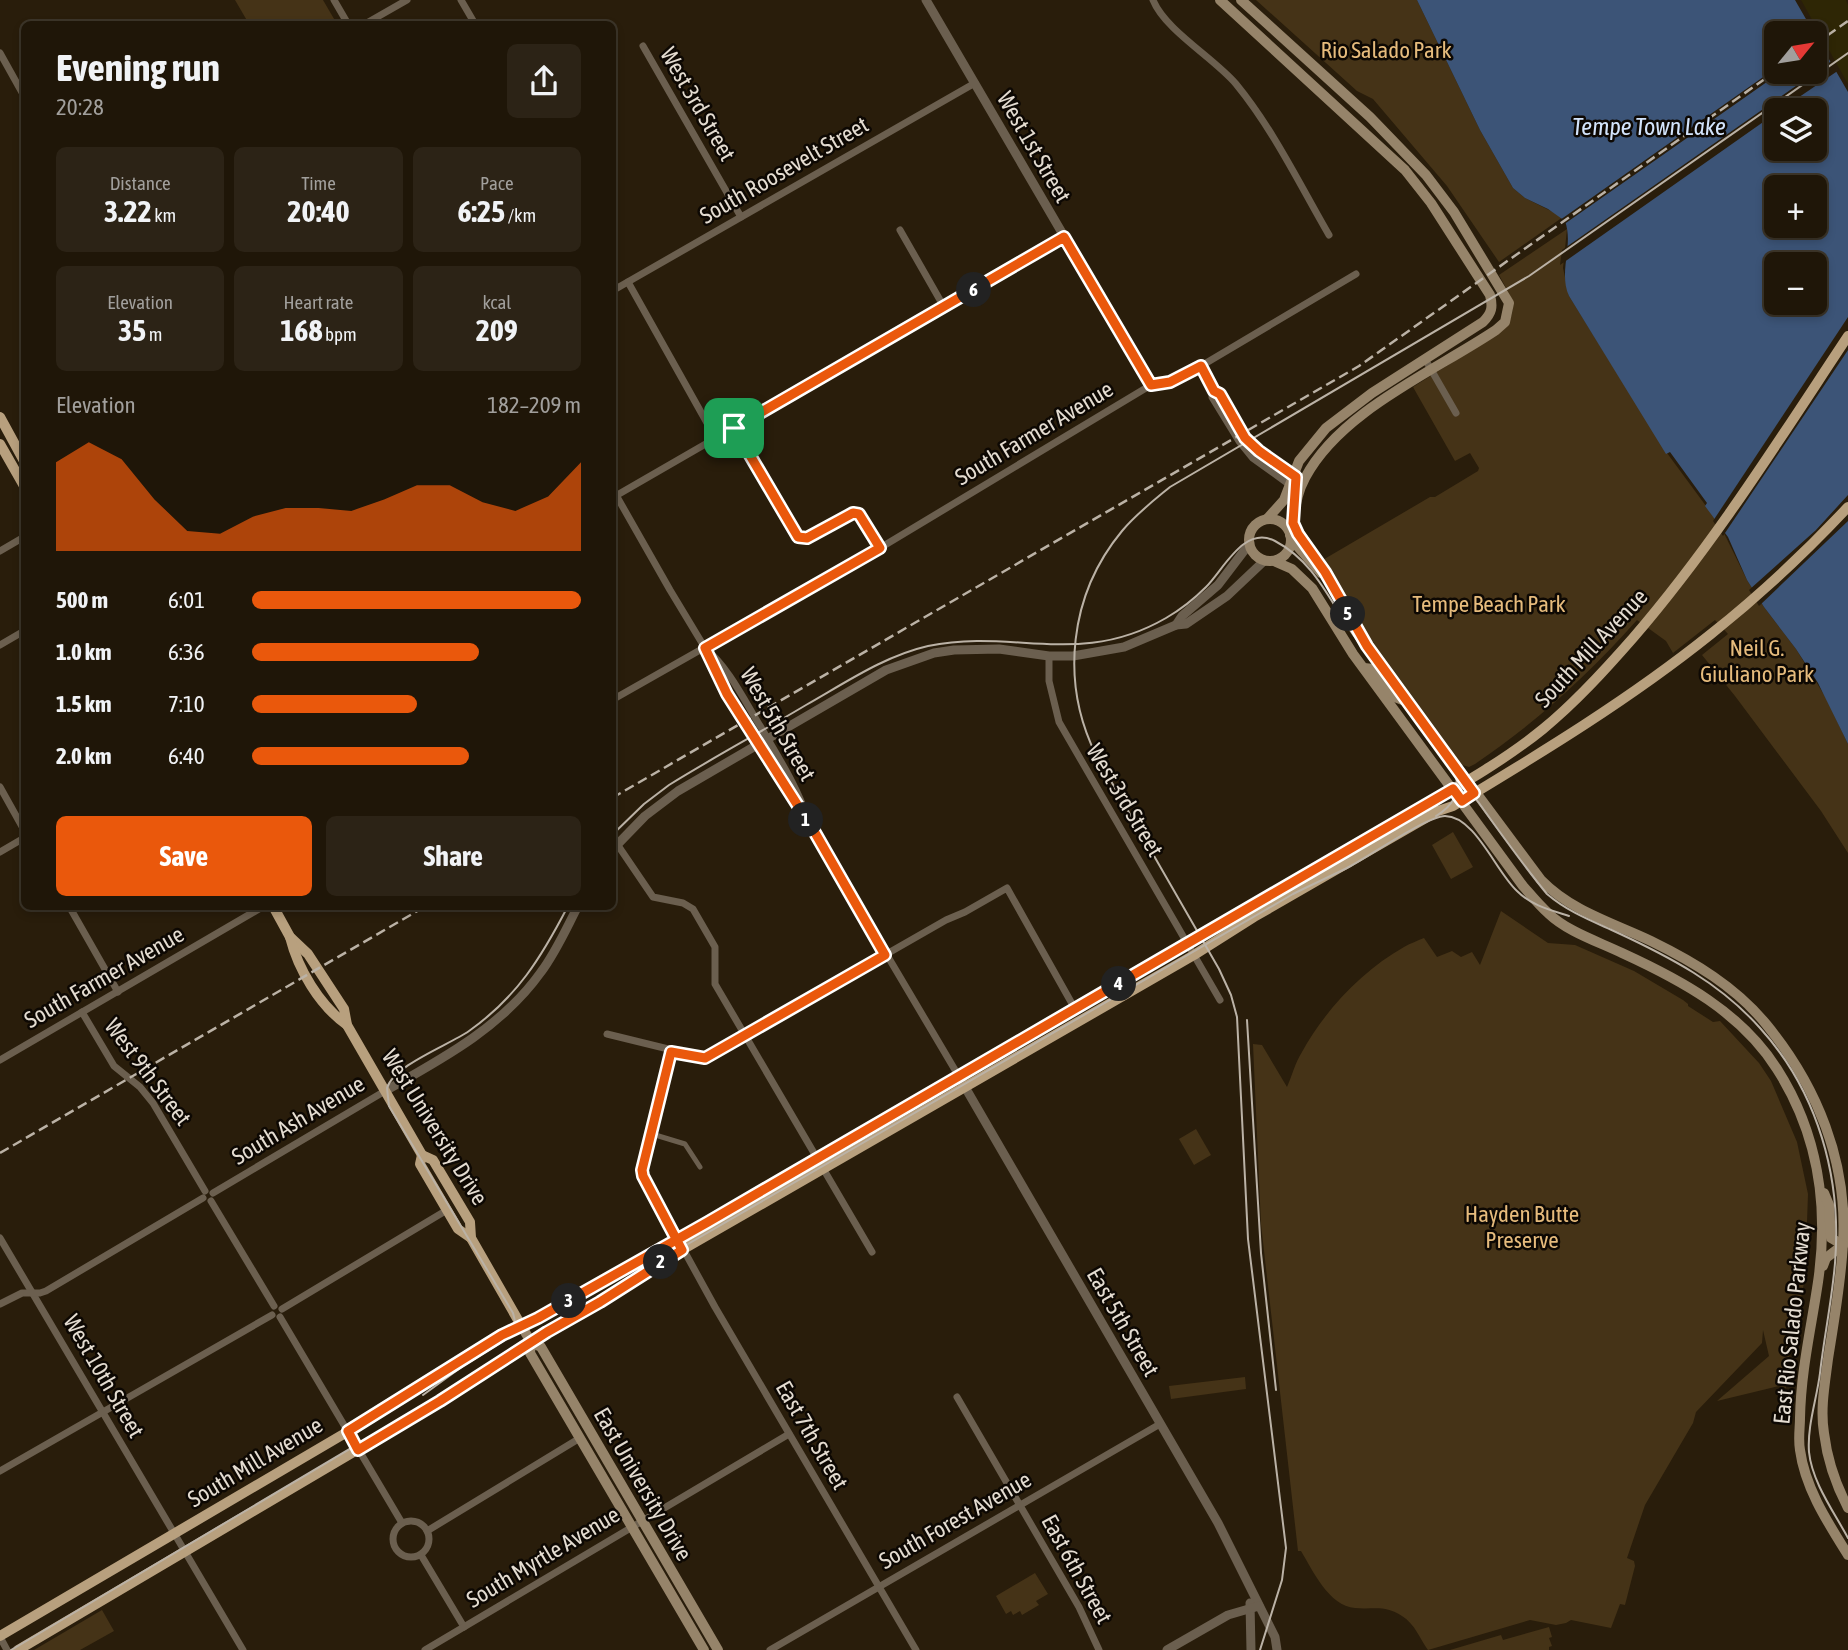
<!DOCTYPE html>
<html lang="en">
<head>
<meta charset="utf-8">
<style>
	:root { --surface:#1f1608; --page:#2c2316; --text:#f1f3f6; --muted:#a19f9c; --line:#3c3529; --accent:#ea580c }
	body { margin:0; font-family:"Asap Condensed",sans-serif; background:var(--page); color:var(--text); height:100vh; display:flex; flex-direction:column; font-size:26px; white-space:nowrap }
	* { box-sizing:border-box; margin:0 }
	p { font-size:23px; color:var(--muted) }
	.icon { flex:none; width:38px; height:38px; fill:none; stroke:currentColor; stroke-width:2; stroke-linecap:round; stroke-linejoin:round }
	.map { position:relative; flex:1; overflow:hidden }
	.sheet { position:absolute; left:21px; top:21px; width:595px; height:889px; display:flex; flex-direction:column; background:var(--surface); border-radius:10px; box-shadow:0 4px 10px #0003,0 0 0 2px var(--line) }
	.sheet>* { flex:none }
	.needle { width:46px; rotate:60deg }
	.tools { position:absolute; left:1764px; top:21px; display:grid; gap:14px }
	.tools a { display:grid; place-items:center; width:63px; height:63px; border-radius:10px; background:var(--surface); box-shadow:0 4px 10px #0003,0 0 0 2px var(--line); font-size:35px }
	.pin { position:absolute; display:grid; place-items:center; width:60px; height:60px; color:#fff; margin:-30px; border-radius:14px; box-shadow:0 4px 10px #0006 }
	.km { position:absolute; width:35px; height:35px; margin:-18px; border-radius:50%; background:#222; color:#fff; font-size:19px; line-height:35px; text-align:center }
	.round { display:grid; place-items:center; flex:none; width:74px; height:74px; border-radius:10px; background:var(--page) }
	.overview { display:flex; align-items:center; justify-content:space-between; height:119px; padding:0 35px }
	h1 { font-size:38px; font-weight:700; line-height:52px }
	.metrics { display:grid; grid-template-columns:repeat(3,1fr); gap:10px; height:119px; padding:7px 35px }
	.metrics div { display:grid; align-content:center; border-radius:10px; background:var(--page); text-align:center }
	.metrics b { font-size:30px; font-weight:700 }
	.metrics small { font-size:19px; font-weight:400 }
	.metrics p { font-size:19px }
	.chart { height:196px; padding:14px 35px }
	.chart p { display:flex; justify-content:space-between }
	.chart svg { width:100%; height:126px; margin-top:7px; fill:var(--accent); opacity:.7 }
	.cta { display:flex; gap:14px; margin-top:auto; padding:14px 35px }
	.cta a { flex:1; height:80px; border-radius:10px; background:var(--accent); color:#fff; font-size:28px; font-weight:700; line-height:80px; text-align:center }
	.cta a+a { background:var(--page); color:var(--text) }
	ul { padding:0 35px; list-style:none; font-size:23px }
	li { display:grid; grid-template-columns:112px 84px 1fr; align-items:center; height:52px }
	li i { height:18px; border-radius:9px; background:var(--accent) }
	.map>svg:first-child { display:block }
	.green { fill:#453317 }
	.sand { fill:#2e2605 }
	.water { fill:#3c5477; fill-rule:evenodd }
	.pier { fill:#291d0b }
	.lines { fill:none; stroke-linecap:round; stroke-linejoin:round }
	.pedestrian { stroke:#6b5f4f; stroke-width:5 }
	.minor { stroke:#6b5f4f; stroke-width:7 }
	.tertiary { stroke:#6b5f4f; stroke-width:9 }
	.secondary { stroke:#96846a; stroke-width:10 }
	.primary { stroke:#b8a07e; stroke-width:10 }
	.tram { stroke:#bbb2a6; stroke-width:2 }
	.rail { stroke:#bbb2a6; stroke-width:2.5; stroke-dasharray:10 5; stroke-linecap:butt }
	.route-casing { stroke:#fff; stroke-width:14 }
	.route { stroke:#ea580c; stroke-width:9 }
	.labels { text-anchor:middle; dominant-baseline:central; stroke-width:5; stroke-linejoin:round; paint-order:stroke }
	.park-label { font-size:23px; fill:#e6bb7c; stroke:#0d0803 }
	.street-label { font-size:23px; fill:#e4dcd1; stroke:#0d0803 }
	.water-label { font-size:24px; font-style:italic; fill:#d3e4fc; stroke:#0d0803 }
</style>
</head>
<body>
<div class="map">
<svg width="1848" height="1650" viewBox="0 0 1848 1650">
	<rect width="100%" height="100%" fill="#291d0b"/>
	<g class="green">
		<path d="M235 0H323L337 24H249Z"/>
		<path d="M1256 0H1417L1480 130 1513 188 1525 198 1563 217 1499 262 1447 186 1373 99 1357 91Z"/>
		<path d="M1567 229 1563 268 1569 296 1667 453 1720 525 1747 580 1764 607 1796 649 1826 698 1848 744V853L1821 811 1735 696 1702 655 1728 634 1715 620 1673 653 1666 641 1637 620C1587 676 1537 722 1475 764L1469 767 1459 764 1372 646 1321 561 1430 497H1435L1478 471 1479 468 1470 453 1455 461 1413 387 1502 331C1521 309 1511 297 1499 275Z"/>
		<path d="M1453 832 1473 867 1451 879 1432 845Z"/>
		<path d="M1501 911 1548 943 1575 945 1634 971 1683 1000 1688 1004V1006L1713 1022 1720 1021 1759 1063 1771 1081 1797 1142 1808 1194 1805 1278 1787 1367 1786 1388 1779 1386 1717 1401 1769 1356 1763 1330 1762 1343 1696 1412 1693 1423 1645 1505 1627 1558 1634 1561 1635 1566 1625 1605 1620 1604 1611 1628 1571 1620 1566 1623 1556 1625 1530 1620 1428 1650C1420 1639 1415 1624 1402 1616 1384 1604 1374 1610 1355 1608 1329 1606 1313 1571 1301 1551H1298L1261 1224 1253 1044 1262 1045 1287 1087C1292 1076 1295 1063 1302 1052 1325 1010 1363 970 1404 947 1411 943 1417 941 1424 938L1437 957 1452 951 1461 957 1472 952 1480 965Z"/>
		<path d="M1196 1129 1211 1155 1194 1165 1179 1139Z"/>
		<path d="M1245 1377 1246 1389 1171 1399 1169 1386Z"/>
		<path d="M1035 1573 1048 1594 1036 1601 1039 1605 1022 1615 1020 1611 1013 1615 1011 1611 1006 1614 996 1596Z"/>
		<path d="M102 1610 114 1631 80 1650H34Z"/>
		<path d="M1549 1627 1552 1637 1549 1638 1552 1646 1549 1647V1650H1450L1501 1635 1503 1640Z"/>
	</g>
	<path class="sand" d="M1801 0H1846L1848 5V84Z"/>
	<path class="water" d="M1417 0H1795L1814 33H1776V72H1815V35L1848 92V744L1818 683 1796 649 1764 607 1747 580 1728 537 1705 506 1707 503 1670 452 1666 454 1569 296C1558 271 1574 246 1565 221L1548 209 1525 198 1513 188 1480 130ZM1776 110H1815V149H1776ZM1776 187H1815V226H1776ZM1776 264H1815V303H1776Z"/>
	<g class="pier">
		<path d="M1833 60 1839 70 1780 110H1776V113L1560 265 1562 250Z"/>
		<path d="M1776 68V72H1781L1563 225 1560 220Z"/>
		<path d="M1848 317V350L1723 536 1713 521Z"/>
		<path d="M1848 495V521L1759 606 1749 590 1816 530Z"/>
	</g>
	<g class="lines">
		<path class="pedestrian" d="M652 1134 685 1144 700 1167"/>
		<g class="minor">
			<path d="M334 0 348 24"/>
			<path d="M461 0 475 24"/>
			<path d="M1153 0C1165 30 1214 58 1236 84 1273 129 1300 185 1329 235"/>
			<path d="M365 24 407 0"/>
			<path d="M643 46 741 217"/>
			<path d="M0 53 24 96"/>
			<path d="M900 230 944 307"/>
			<path d="M628 282 716 439"/>
			<path d="M612 291 975 83"/>
			<path d="M1425 359 1456 413"/>
			<path d="M1201 366 1356 274"/>
			<path d="M734 428 798 537 807 538 853 513 859 514 880 548"/>
			<path d="M612 488 670 590 705 648 727 694 788 794 810 825 958 1075"/>
			<path d="M612 498 1064 237"/>
			<path d="M0 551 24 537"/>
			<path d="M0 645 24 631"/>
			<path d="M705 648C730 669 745 702 762 729 778 757 797 786 807 817"/>
			<path d="M1049 656V681L1059 722 1220 1000"/>
			<path d="M612 700 880 548 1151 385"/>
			<path d="M0 787 24 830"/>
			<path d="M617 844 653 897 683 903 693 909 715 947V984L872 1252"/>
			<path d="M0 852 24 838"/>
			<path d="M69 906 118 992"/>
			<path d="M82 1012 114 1066 140 1087 153 1103 205 1191"/>
			<path d="M607 1034 705 1058 946 920 965 912 1007 888 1075 1009"/>
			<path d="M671 1052 642 1170 643 1176 715 1307 916 1650"/>
			<path d="M0 1060 264 906"/>
			<path d="M213 1193 385 1091"/>
			<path d="M211 1201 274 1306"/>
			<path d="M0 1238 243 1650"/>
			<path d="M0 1304 22 1293H40L46 1291 203 1198"/>
			<path d="M282 1309 447 1210"/>
			<path d="M280 1317 402 1523"/>
			<path d="M957 1397 1079 1607 1099 1650"/>
			<path d="M0 1471 272 1315"/>
			<circle cx="411" cy="1539" r="18"/>
			<path d="M427 1531 580 1438"/>
			<path d="M421 1555 464 1627"/>
			<path d="M0 1637 7 1650"/>
			<path d="M425 1650 789 1434"/>
			<path d="M770 1650 1160 1424"/>
		</g>
		<g class="tertiary">
			<path d="M926 0 1151 385 1170 382 1201 366 1214 391 1213 397 1240 441 1253 457 1289 483"/>
			<path d="M1214 391 1220 394 1245 438 1259 451 1296 477 1298 482 1295 492"/>
			<path d="M1176 625 1182 616 1218 585 1250 543"/>
			<path d="M612 850 645 816 678 791 886 670 934 653 954 650 999 649 1049 656H1073L1124 647 1176 625 1186 624 1227 596 1264 561"/>
			<path d="M958 1075 1218 1523 1275 1637 1277 1650"/>
			<path d="M385 1091C442 1059 502 1027 541 972 556 952 566 929 578 906"/>
			<path d="M1250 1603 1251 1650"/>
			<path d="M1167 1650 1228 1615 1259 1606"/>
		</g>
		<g class="secondary">
			<path d="M1220 0 1405 170 1431 203 1490 295C1493 307 1492 313 1483 322L1372 393 1326 428 1299 461 1284 500 1267 519"/>
			<path d="M1241 0 1370 117 1426 175 1454 212 1509 303 1505 322 1496 330C1435 371 1340 411 1305 478 1295 496 1295 516 1290 535"/>
			<circle cx="1270" cy="540" r="21"/>
			<path d="M1293 523 1325 572 1367 646 1541 880C1571 911 1613 923 1651 941 1694 962 1736 987 1766 1024 1817 1086 1848 1162 1843 1243 1841 1282 1834 1321 1828 1359 1825 1383 1820 1409 1824 1433 1827 1458 1836 1485 1848 1508"/>
			<path d="M1291 539 1321 573"/>
			<path d="M1276 562 1292 569 1312 588 1353 654 1523 886C1531 895 1539 905 1548 913 1568 932 1597 941 1622 953 1681 980 1741 1012 1777 1069 1818 1133 1829 1207 1818 1282 1811 1329 1801 1370 1800 1418 1800 1428 1798 1439 1800 1450 1805 1488 1828 1523 1848 1555"/>
			<path d="M1364 668 1373 669 1395 697 1408 702"/>
			<path d="M1824 1193 1829 1205 1831 1238 1843 1245"/>
			<path d="M1823 1266 1826 1258 1843 1245"/>
			<path d="M522 1327 531 1342 530 1353 704 1650"/>
			<path d="M531 1342 541 1347 718 1650"/>
		</g>
		<g class="primary">
			<path d="M0 417 24 461"/>
			<path d="M0 444 24 486"/>
			<path d="M273 906 290 937 308 954 344 1009 347 1025 422 1155 433 1160 470 1222 471 1238 522 1327"/>
			<path d="M290 937C298 969 319 1005 347 1025"/>
			<path d="M422 1155 420 1164 458 1229 471 1238"/>
			<path d="M0 1636 359 1425 503 1335 538 1318 687 1234 1400 820C1448 792 1500 764 1543 729 1576 702 1605 670 1633 638 1714 544 1779 440 1848 336"/>
			<path d="M18 1650 440 1401 547 1332 600 1302 675 1254 1194 955 1254 917 1438 811 1453 806C1541 753 1630 699 1711 634 1760 595 1805 553 1848 507"/>
		</g>
		<g class="tram">
			<path d="M1436 816C1453 806 1461 793 1455 773"/>
			<path d="M612 835 644 804 669 785C714 757 761 732 806 705 845 683 884 656 928 646 1014 628 1080 668 1166 618 1180 610 1194 599 1206 587 1224 569 1244 525 1275 541 1317 563 1331 605 1357 640 1397 695 1438 749 1479 803 1501 834 1523 865 1547 894 1568 912 1592 921 1616 932 1670 957 1720 983 1760 1028 1818 1092 1842 1178 1835 1263 1832 1300 1824 1337 1820 1373 1817 1398 1807 1426 1809 1452 1812 1482 1834 1512 1848 1538"/>
			<path d="M1247 1020 1261 1253 1276 1390"/>
			<path d="M423 1395 463 1366 513 1335 516 1325 513 1313 389 1106 387 1088C394 1065 449 1045 469 1031 517 997 541 958 568 906"/>
			<path d="M11 1650 513 1352 681 1248 1293 894C1311 885 1329 877 1347 868 1367 858 1427 816 1445 816 1475 816 1496 872 1517 891 1532 906 1550 910 1569 916"/>
			<path d="M1260 1650 1282 1580 1286 1548 1248 1239 1237 1017 1231 995 1219 969 1096 755C1060 682 1069 595 1122 531 1136 514 1153 501 1170 487L1529 276 1848 53"/>
		</g>
		<g class="rail">
			<path d="M1815 44 1848 21"/>
			<path d="M612 798 1359 366 1776 71"/>
			<path d="M0 1153 426 906"/>
		</g>
	</g>
	<g class="lines">
		<g class="route-casing">
			<path id="route" d="M734 428 798 537 807 538 853 513 859 514 880 548 705 648 727 694 814 831 885 955 705 1058 671 1052 642 1170 643 1176C656 1201 669 1225 682 1250L600 1302 547 1332 440 1401 358 1450 348 1431 502 1335 538 1318 708 1222 1453 789 1462 801 1474 793 1367 646 1325 572 1298 534 1293 523 1296 477 1259 451 1245 438 1220 394 1214 391 1201 366 1170 382 1151 385 1064 237 734 428"/>
		</g>
		<use href="#route" class="route"/>
	</g>
	<g class="labels">
		<g class="park-label">
			<text x="1386" y="50">Rio Salado Park</text>
			<text x="1489" y="604">Tempe Beach Park</text>
			<text x="1757" y="648">Neil G.<tspan x="1757" dy="26">Giuliano Park</tspan></text>
			<text x="1522" y="1214">Hayden Butte<tspan x="1522" dy="26">Preserve</tspan></text>
		</g>
		<g class="street-label">
			<text transform="translate(698 104) rotate(60)">West 3rd Street</text>
			<text transform="translate(1034 147) rotate(60)">West 1st Street</text>
			<text transform="translate(784 170) rotate(-30)">South Roosevelt Street</text>
			<text transform="translate(1034 433) rotate(-31)">South Farmer Avenue</text>
			<text transform="translate(1591 648) rotate(-47)">South Mill Avenue</text>
			<text transform="translate(778 724) rotate(60)">West 5th Street</text>
			<text transform="translate(1125 800) rotate(59)">West 3rd Street</text>
			<text transform="translate(104 977) rotate(-30)">South Farmer Avenue</text>
			<text transform="translate(148 1072) rotate(53)">West 9th Street</text>
			<text transform="translate(298 1120) rotate(-31)">South Ash Avenue</text>
			<text transform="translate(435 1127) rotate(58)">West University Drive</text>
			<text transform="translate(1123 1322) rotate(60)">East 5th Street</text>
			<text transform="translate(1792 1323) rotate(-84)">East Rio Salado Parkway</text>
			<text transform="translate(104 1376) rotate(60)">West 10th Street</text>
			<text transform="translate(812 1435) rotate(60)">East 7th Street</text>
			<text transform="translate(255 1462) rotate(-31)">South Mill Avenue</text>
			<text transform="translate(643 1484) rotate(60)">East University Drive</text>
			<text transform="translate(955 1520) rotate(-30)">South Forest Avenue</text>
			<text transform="translate(543 1557) rotate(-31)">South Myrtle Avenue</text>
			<text transform="translate(1077 1569) rotate(61)">East 6th Street</text>
		</g>
		<g class="water-label">
			<text x="1649" y="126">Tempe Town Lake</text>
		</g>
	</g>
</svg>
<div class="tools">
<a><svg class="needle" viewBox="-14 -14 28 28"><path d="M0-13l5 13h-10z" fill="#e53935"/><path d="M0 13l5-13h-10z" fill="#a19f9c"/></svg></a>
<a><svg class="icon" aria-label="layers" viewBox="0 0 24 24"><path d="M12 4l9 5-9 5-9-5zM3 14l9 5 9-5"/></svg></a>
<a>+</a>
<a>−</a>
</div>
<div class="pin" style="left:734px;top:428px;background:#1e9e55"><svg class="icon" aria-label="arrive" viewBox="0 0 24 24"><path d="M6 21V4h12l-3 4 3 4H6"/></svg></div>
<b class="km" style="left:806px;top:820px">1</b>
<b class="km" style="left:661px;top:1262px">2</b>
<b class="km" style="left:569px;top:1301px">3</b>
<b class="km" style="left:1119px;top:984px">4</b>
<b class="km" style="left:1348px;top:614px">5</b>
<b class="km" style="left:974px;top:290px">6</b>
<section class="sheet">
<div class="overview"><div><h1>Evening run</h1><p>20:28</p></div><a class="round"><svg class="icon" aria-label="share" viewBox="0 0 24 24"><path d="M12 15V3M7 8l5-5 5 5M5 13v7h14v-7"/></svg></a></div>
<div class="metrics">
<div><p>Distance</p><b>3.22<small> km</small></b></div>
<div><p>Time</p><b>20:40</b></div>
<div><p>Pace</p><b>6:25<small> /km</small></b></div>
</div>
<div class="metrics">
<div><p>Elevation</p><b>35<small> m</small></b></div>
<div><p>Heart rate</p><b>168<small> bpm</small></b></div>
<div><p>kcal</p><b>209</b></div>
</div>
<div class="chart"><p><span>Elevation</span>182–209 m</p>
<svg viewBox="0 0 160 44" preserveAspectRatio="none"><path d="M0 44V13L10 6L20 12L30 26L40 37L50 38L60 32L70 29L80 29L90 30L100 26L110 21L120 21L130 27L140 30L150 25L160 13V44z"/></svg>
</div>
<ul>
<li><b>500 m</b>6:01<i style="width:100%"></i></li>
<li><b>1.0 km</b>6:36<i style="width:69%"></i></li>
<li><b>1.5 km</b>7:10<i style="width:50%"></i></li>
<li><b>2.0 km</b>6:40<i style="width:66%"></i></li>
</ul>
<div class="cta"><a>Save</a><a>Share</a></div>
</section>
</div>
</body>
</html>
